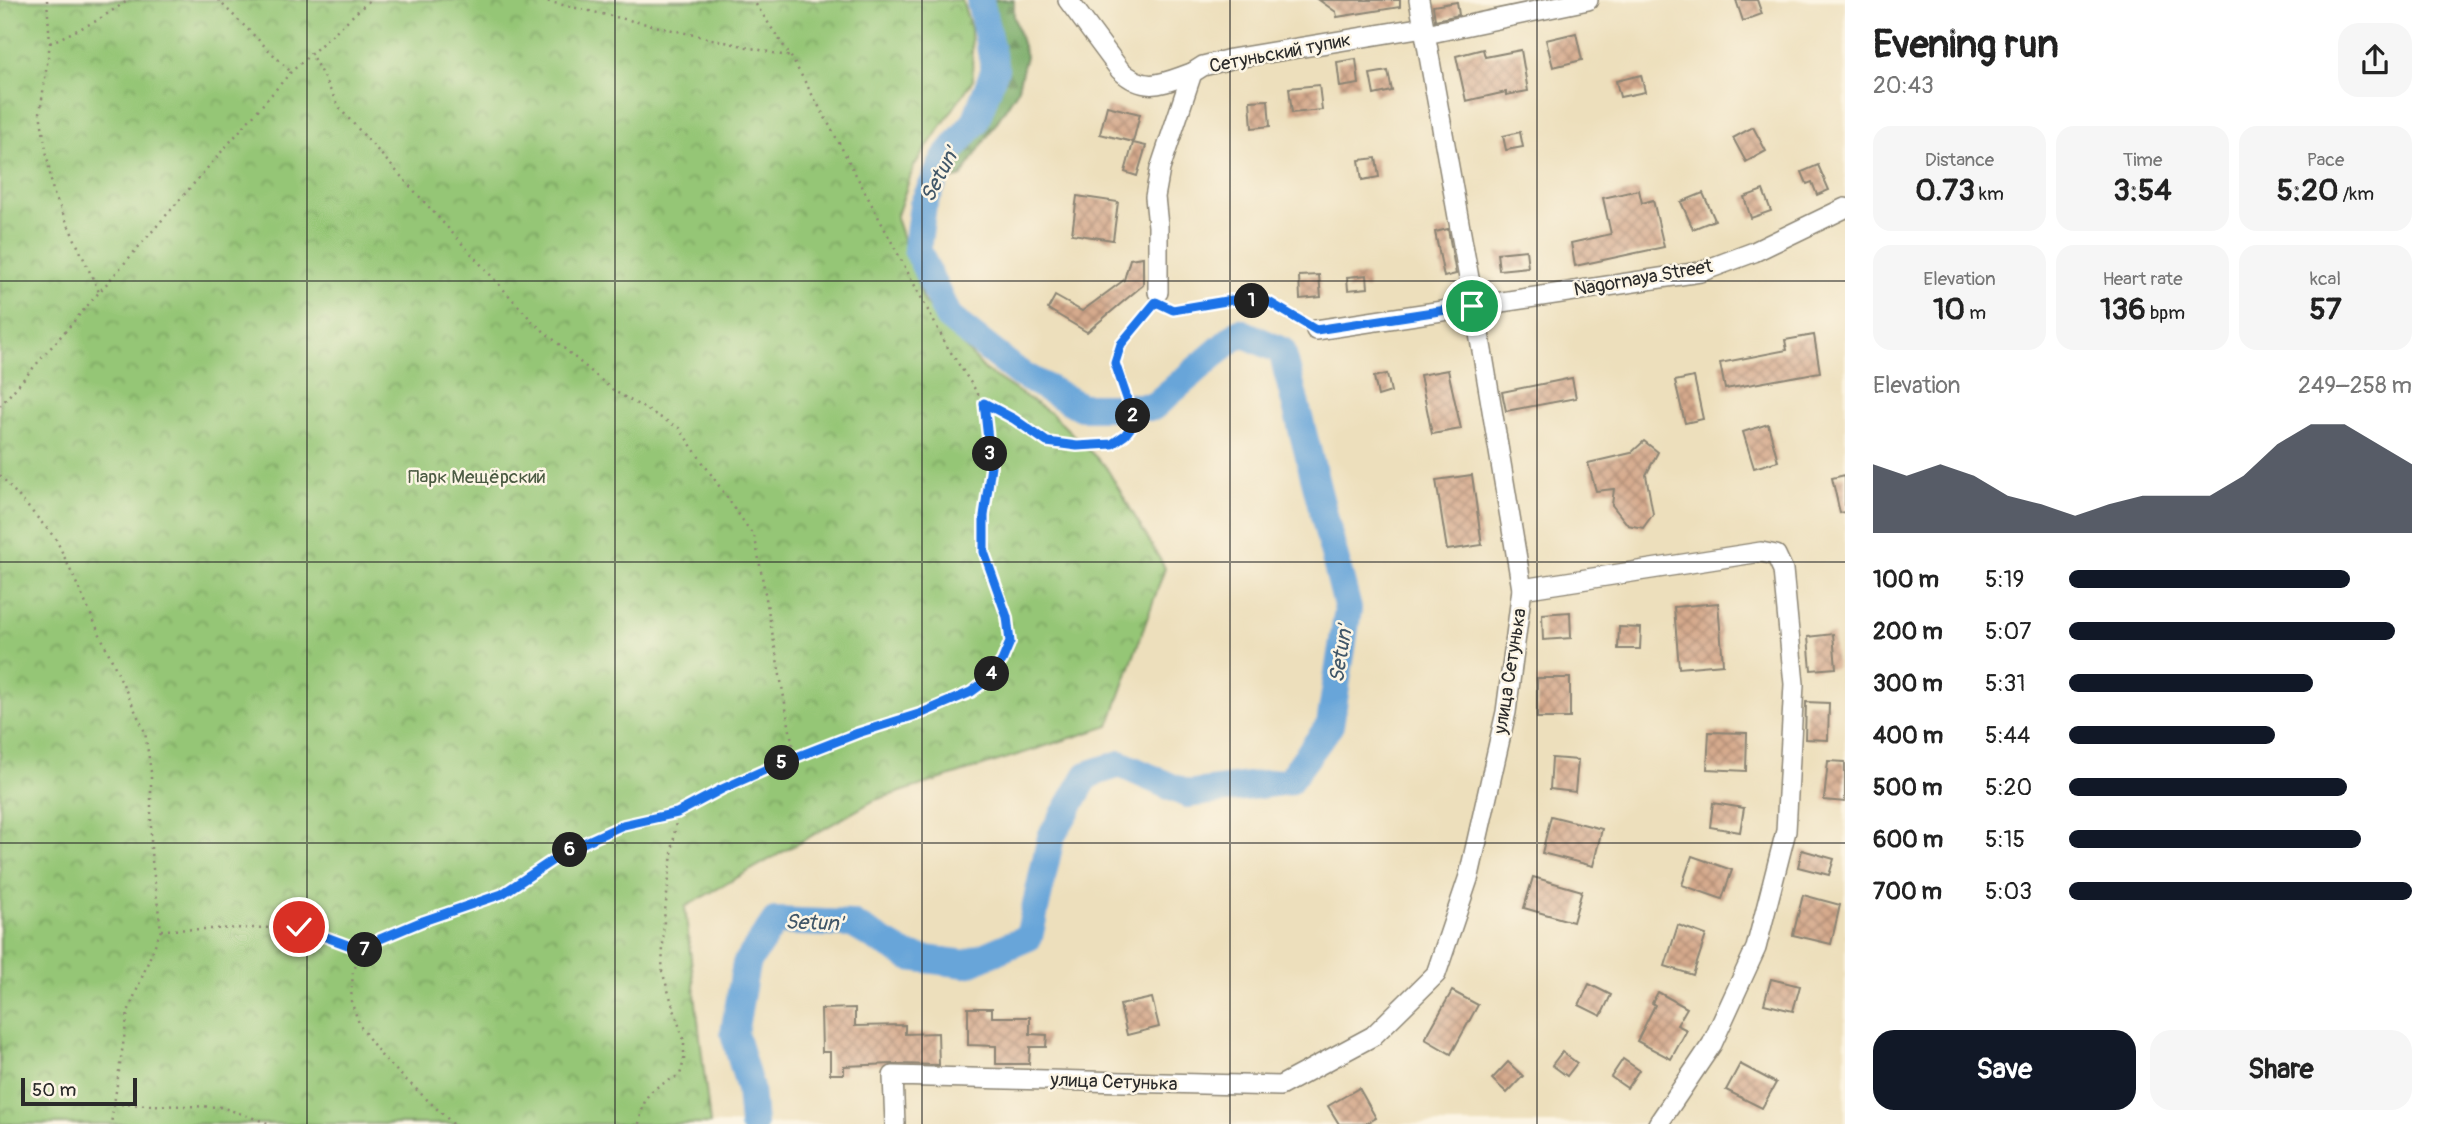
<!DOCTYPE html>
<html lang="en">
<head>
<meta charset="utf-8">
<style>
	:root { --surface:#fff; --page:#f6f6f6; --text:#222; --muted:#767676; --accent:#111827 }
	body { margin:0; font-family:Pangolin,sans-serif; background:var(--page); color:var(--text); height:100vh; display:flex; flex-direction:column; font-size:26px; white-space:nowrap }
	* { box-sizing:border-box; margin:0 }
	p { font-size:23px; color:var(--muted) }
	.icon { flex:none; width:38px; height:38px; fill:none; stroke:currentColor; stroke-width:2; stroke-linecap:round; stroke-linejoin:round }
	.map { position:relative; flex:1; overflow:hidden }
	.details { display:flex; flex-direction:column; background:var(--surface); width:595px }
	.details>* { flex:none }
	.scale { position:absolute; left:21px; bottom:18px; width:116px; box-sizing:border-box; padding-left:7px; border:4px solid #2b2b2b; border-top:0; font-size:19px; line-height:24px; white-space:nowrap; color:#2b2b2b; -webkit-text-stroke:5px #fcf5e5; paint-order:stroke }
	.pin { position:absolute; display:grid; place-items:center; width:60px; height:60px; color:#fff; margin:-30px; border:4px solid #fff; border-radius:50%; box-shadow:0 2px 7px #0007 }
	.km { position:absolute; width:35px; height:35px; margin:-18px; border-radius:50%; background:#222; color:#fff; font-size:19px; line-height:35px; text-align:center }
	.round { display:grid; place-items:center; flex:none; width:74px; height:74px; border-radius:21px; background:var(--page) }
	.summary { display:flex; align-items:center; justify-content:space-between; height:119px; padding:0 28px }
	h1 { font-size:38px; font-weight:800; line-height:52px }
	.stats { display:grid; grid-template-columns:repeat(3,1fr); gap:10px; height:119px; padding:7px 28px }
	.stats div { display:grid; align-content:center; border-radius:18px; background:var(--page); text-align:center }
	.stats b { font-size:30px; font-weight:800 }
	.stats small { font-size:19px; font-weight:400 }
	.stats p { font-size:19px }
	.chart { height:196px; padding:14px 28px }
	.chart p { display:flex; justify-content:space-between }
	.chart svg { width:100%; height:126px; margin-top:7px; fill:var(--accent); opacity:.7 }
	.button { display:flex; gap:14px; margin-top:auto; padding:14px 28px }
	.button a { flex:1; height:80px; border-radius:21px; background:var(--accent); color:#fff; font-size:28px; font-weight:800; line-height:80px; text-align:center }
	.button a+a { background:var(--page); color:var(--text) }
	ul { padding:0 28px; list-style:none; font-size:23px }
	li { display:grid; grid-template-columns:112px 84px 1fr; align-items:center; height:52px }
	li i { height:18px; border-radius:9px; background:var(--accent) }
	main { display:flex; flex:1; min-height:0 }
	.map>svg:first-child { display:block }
	.forest { fill:url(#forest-firs); stroke:#526b49; stroke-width:2 }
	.park { fill:url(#park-crowns); stroke:#607850; stroke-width:2 }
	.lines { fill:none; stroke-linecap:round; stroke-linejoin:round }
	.river { stroke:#67a5d9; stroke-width:28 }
	.building { fill:url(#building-cross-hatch) }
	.minor-casing { stroke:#8c8574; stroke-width:22 }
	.path { stroke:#8c8574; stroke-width:2.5; stroke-dasharray:2 5; stroke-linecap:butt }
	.minor { stroke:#fff; stroke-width:19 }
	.route-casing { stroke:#fff; stroke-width:14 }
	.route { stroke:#1a73e8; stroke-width:9 }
	.grid { fill:none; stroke:#2b2b2b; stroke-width:2; stroke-opacity:0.55 }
	.labels { text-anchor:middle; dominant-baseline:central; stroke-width:5; stroke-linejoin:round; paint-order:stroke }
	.street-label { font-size:19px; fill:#2b2b2b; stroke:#fcf5e5 }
	.park-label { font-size:19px; fill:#4b5a42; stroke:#fcf5e5 }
	.water-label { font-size:21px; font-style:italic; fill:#405668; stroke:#fcf5e5 }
</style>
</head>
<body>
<main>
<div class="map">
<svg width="1845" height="1124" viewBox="0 0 1845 1124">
	<defs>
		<pattern id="forest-firs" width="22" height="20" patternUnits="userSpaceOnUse" patternTransform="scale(1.75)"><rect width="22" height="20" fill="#78ab67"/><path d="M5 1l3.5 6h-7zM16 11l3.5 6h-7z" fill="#638b55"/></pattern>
		<pattern id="park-crowns" width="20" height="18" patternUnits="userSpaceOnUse" patternTransform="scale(1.75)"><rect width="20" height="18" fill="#95c676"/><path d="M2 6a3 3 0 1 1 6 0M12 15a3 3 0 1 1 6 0" fill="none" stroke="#7aa161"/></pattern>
		<pattern id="building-cross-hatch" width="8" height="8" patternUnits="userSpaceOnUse" patternTransform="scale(1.75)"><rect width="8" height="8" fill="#d6aa8d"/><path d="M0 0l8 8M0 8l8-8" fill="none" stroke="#ae8b73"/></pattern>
	</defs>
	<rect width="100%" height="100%" fill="#fcf5e5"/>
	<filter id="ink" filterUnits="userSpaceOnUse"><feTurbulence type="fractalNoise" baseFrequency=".0143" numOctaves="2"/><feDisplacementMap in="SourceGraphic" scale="14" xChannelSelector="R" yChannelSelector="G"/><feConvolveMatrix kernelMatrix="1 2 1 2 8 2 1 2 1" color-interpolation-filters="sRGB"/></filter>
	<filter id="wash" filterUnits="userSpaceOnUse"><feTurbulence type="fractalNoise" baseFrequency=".00686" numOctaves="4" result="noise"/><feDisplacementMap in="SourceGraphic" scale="28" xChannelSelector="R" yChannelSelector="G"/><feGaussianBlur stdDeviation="1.57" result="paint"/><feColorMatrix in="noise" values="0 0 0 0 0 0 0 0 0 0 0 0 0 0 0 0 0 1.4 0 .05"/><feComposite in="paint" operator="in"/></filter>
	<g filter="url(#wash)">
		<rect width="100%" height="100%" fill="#eddfbc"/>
		<path class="forest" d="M991 0H1014V17L1026 56 1017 91 961 177 944 182 952 162 989 102 1000 73Z"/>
		<path class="park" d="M0 0H962L971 29 973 80 914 166 896 218 924 302 985 370 1052 414 1106 467 1165 568 1109 726 875 800 685 907 710 1124H0Z"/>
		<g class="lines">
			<path class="river" d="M753 1124 750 1089 734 1033 746 964 775 921 852 924 909 957 966 964 1029 937 1051 837 1087 775 1120 764 1187 794 1289 781 1330 725 1348 609 1282 351 1240 332 1153 407H1081L1019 373 948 317 917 249 923 205 945 158 975 122 995 69 980 0"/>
		</g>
		<g id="blocks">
			<g class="building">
				<path d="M1319 0H1400V7L1337 17 1336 12Z"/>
				<path d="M1736 0H1757L1762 14 1743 21Z"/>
				<path d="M1457 2 1459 15 1435 20 1433 6Z"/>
				<path d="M1576 33 1582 60 1553 67 1546 40Z"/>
				<path d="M1483 49 1485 57 1521 50 1528 91 1506 95V92L1466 101 1456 56Z"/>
				<path d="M1356 59 1359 84 1340 87 1337 62Z"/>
				<path d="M1388 71 1392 91 1374 95 1370 74Z"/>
				<path d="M1641 75 1645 92 1620 97 1616 81Z"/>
				<path d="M1319 85 1322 110 1292 113 1289 88Z"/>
				<path d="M1268 100 1270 126 1252 128 1250 101Z"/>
				<path d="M1107 106 1140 114 1133 142 1100 134Z"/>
				<path d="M1753 127 1766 151 1746 162 1733 138Z"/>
				<path d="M1520 132 1523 147 1506 150 1503 136Z"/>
				<path d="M1133 143 1146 146 1137 176 1125 172Z"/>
				<path d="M1376 158 1379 177 1362 180 1359 160Z"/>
				<path d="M1818 165 1829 190 1817 195 1812 182 1807 184 1802 172Z"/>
				<path d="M1639 190 1642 203 1653 200 1664 247 1575 266 1571 243 1611 234 1603 198Z"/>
				<path d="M1763 190 1771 211 1751 218 1744 197Z"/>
				<path d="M1703 193 1715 220 1693 229 1681 202Z"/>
				<path d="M1077 196 1118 202 1113 240 1072 234Z"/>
				<path d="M1448 229 1456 274 1444 277 1435 232Z"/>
				<path d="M1526 250 1528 267 1499 270 1497 253Z"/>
				<path d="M1143 257V285L1087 332 1048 309 1055 296 1082 311 1124 280 1130 259Z"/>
				<path d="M1319 275 1321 297 1300 299 1299 276Z"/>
				<path d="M1367 275 1368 288 1348 290 1347 277Z"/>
				<path d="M1814 335 1820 372 1725 389 1720 363 1787 350 1785 340Z"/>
				<path d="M1448 370 1461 429 1432 434 1420 375Z"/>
				<path d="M1387 374 1391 392 1378 396 1374 377Z"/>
				<path d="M1694 377 1703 419 1685 423 1675 381Z"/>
				<path d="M1572 378 1576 398 1506 411 1502 392Z"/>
				<path d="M1768 424 1778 461 1754 468 1743 432Z"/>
				<path d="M1644 441 1658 452 1646 475 1653 514 1643 528 1628 525 1612 505 1614 489 1596 491 1588 463 1631 453Z"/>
				<path d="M1472 475 1482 545 1447 550 1436 480Z"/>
				<path d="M1845 475V512L1840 513 1832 478Z"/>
				<path d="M1718 603 1723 664 1679 668 1674 607Z"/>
				<path d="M1570 612 1571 638 1543 640 1542 614Z"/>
				<path d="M1619 627 1641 628 1640 649H1618Z"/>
				<path d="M1833 634 1836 668 1811 670 1808 637Z"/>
				<rect x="1537" y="678" width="33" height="40"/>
				<path d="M1806 702 1829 703 1828 740 1805 739Z"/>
				<path d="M1709 732 1747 733 1746 771 1707 769Z"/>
				<path d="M1552 758 1578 760 1575 792 1550 789Z"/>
				<path d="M1828 761 1845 762V802L1824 800Z"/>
				<path d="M1713 803 1744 808 1740 832 1710 827Z"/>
				<path d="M1551 816 1602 829 1593 866 1542 853Z"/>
				<path d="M1802 850 1834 859 1829 875 1798 867Z"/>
				<path d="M1692 856 1732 870 1722 899 1682 885Z"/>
				<path d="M1533 877 1582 891 1573 922 1524 908Z"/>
				<path d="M1803 895 1840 905 1831 944 1793 935Z"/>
				<path d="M1678 925 1706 935 1693 975 1665 966Z"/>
				<path d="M1771 979 1800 986 1793 1011 1764 1004Z"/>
				<path d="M1589 984 1611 995 1601 1016 1579 1005Z"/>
				<path d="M1452 991 1478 1005 1451 1054 1425 1039Z"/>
				<path d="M1658 992 1687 1008 1677 1025 1687 1030 1671 1059 1637 1041 1655 1005 1652 1003Z"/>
				<path d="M1152 998 1159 1027 1127 1035 1120 1005Z"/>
				<path d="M855 1008V1026L905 1025V1034L938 1033 939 1065 893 1064 844 1066V1074H830V1052H822L821 1009Z"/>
				<path d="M968 1008H992V1017H1030V1034L1047 1035 1046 1047H1030L1029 1064H996V1046L968 1045Z"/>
				<path d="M1562 1052 1577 1063 1567 1076 1552 1065Z"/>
				<path d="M1623 1059 1639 1070 1627 1088 1611 1077Z"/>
				<path d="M1508 1062 1523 1076 1507 1093 1492 1079Z"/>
				<path d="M1740 1064 1776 1083 1762 1108 1726 1090Z"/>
				<path d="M1359 1088 1376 1118 1365 1124H1339L1328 1106Z"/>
			</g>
		</g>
	</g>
	<g filter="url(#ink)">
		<use href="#blocks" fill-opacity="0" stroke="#8c8574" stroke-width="2"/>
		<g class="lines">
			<g class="minor-casing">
				<g id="minor">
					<path d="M1068 0 1120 70C1146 94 1163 83 1192 73"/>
					<path d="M1426 34 1588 0"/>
					<path d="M1158 292V226L1155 197 1160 169 1192 73 1203 66 1231 59 1424 27"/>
					<path d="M1316 330 1700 272 1754 252 1845 208"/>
					<path d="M1522 589 1761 552 1776 555 1783 570 1794 684 1786 831 1756 948 1712 1044 1658 1124"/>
					<path d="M895 1124 893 1076 1280 1086 1373 1036 1436 974 1469 876 1506 712 1522 589 1483 356 1419 0"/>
				</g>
			</g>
			<g class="path">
				<path d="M47 0 50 43 40 113 53 192 99 292"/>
				<path d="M218 0 291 72"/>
				<path d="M541 0 791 57"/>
				<path d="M50 43 96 21 129 0"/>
				<path d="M310 52 341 110 533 322 614 391 679 428 755 538 795 758"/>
				<path d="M1168 308 1173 310 1232 300 1269 302 1301 321"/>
				<path d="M984 403 1015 419 1047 442 1077 446 1112 444 1125 435 1135 422 1115 364 1121 344 1151 308"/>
				<path d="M0 406 291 72 370 0"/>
				<path d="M0 475 56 539 145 732 151 772V853L161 930 128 1012 111 1124"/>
				<path d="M161 930 299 927 364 951"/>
				<path d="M114 1104 221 1107 271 1124"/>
				<path d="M453 1124 383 1058 360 1026 351 1001 353 971 364 951 380 939 423 921 502 894 568 851 623 825 677 813 722 789 776 765 858 733 922 713 971 692 986 680 1002 661 1010 641 1007 616 984 552V516L991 466 984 403 948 348 831 128 791 57 753 0"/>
				<path d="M639 1124C646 1089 649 1091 680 1075L684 1060V1041L662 971 664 919 677 813"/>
			</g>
			<use href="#minor" class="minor"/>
		</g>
	</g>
	<g class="lines" filter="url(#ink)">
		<g class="route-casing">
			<path id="route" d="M299 927 364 951 380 939 423 921 502 894 568 850 623 825 677 813 722 789 776 765 858 733 922 713 971 692 986 681 1002 661 1010 642 1007 617 984 552V516L991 466 984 403 1014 419 1047 442 1077 446 1112 444 1125 435 1135 422 1115 363 1121 344 1156 302 1173 310 1232 300 1269 302 1316 330 1472 306"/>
		</g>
		<use href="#route" class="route"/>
	</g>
	<path class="grid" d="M307 0V1124M615 0V1124M922 0V1124M1230 0V1124M1537 0V1124M0 281H1845M0 562H1845M0 843H1845"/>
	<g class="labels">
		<g class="street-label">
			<text transform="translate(1280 53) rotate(-11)">Сетуньский тупик</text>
			<text transform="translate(1643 278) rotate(-10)">Nagornaya Street</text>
			<text transform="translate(1510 671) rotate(-81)">улица Сетунька</text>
			<text transform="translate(1114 1082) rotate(2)">улица Сетунька</text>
		</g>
		<g class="park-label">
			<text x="477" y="477">Парк Мещёрский</text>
		</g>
		<g class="water-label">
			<text transform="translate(940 175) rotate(-62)">Setun'</text>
			<text transform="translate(1341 654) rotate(-81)">Setun'</text>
			<text transform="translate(814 923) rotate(2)">Setun'</text>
		</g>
	</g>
</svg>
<div class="scale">50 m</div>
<div class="pin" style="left:1472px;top:306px;background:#1e9e55"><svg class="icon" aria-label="arrive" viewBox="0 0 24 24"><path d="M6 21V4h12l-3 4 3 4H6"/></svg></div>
<div class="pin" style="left:299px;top:927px;background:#d93025"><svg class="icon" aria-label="check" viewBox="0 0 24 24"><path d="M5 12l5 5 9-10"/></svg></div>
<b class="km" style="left:1252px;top:301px">1</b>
<b class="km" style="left:1133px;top:416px">2</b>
<b class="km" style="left:990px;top:454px">3</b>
<b class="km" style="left:992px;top:674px">4</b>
<b class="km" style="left:782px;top:763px">5</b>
<b class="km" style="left:570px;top:850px">6</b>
<b class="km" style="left:365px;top:950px">7</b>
</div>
<section class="details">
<div class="summary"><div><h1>Evening run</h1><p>20:43</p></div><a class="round"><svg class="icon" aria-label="share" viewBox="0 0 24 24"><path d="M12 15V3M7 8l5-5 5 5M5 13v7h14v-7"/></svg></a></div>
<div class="stats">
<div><p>Distance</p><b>0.73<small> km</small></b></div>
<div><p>Time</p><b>3:54</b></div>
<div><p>Pace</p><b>5:20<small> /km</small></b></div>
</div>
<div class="stats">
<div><p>Elevation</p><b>10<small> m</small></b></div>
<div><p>Heart rate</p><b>136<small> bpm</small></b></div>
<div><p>kcal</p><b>57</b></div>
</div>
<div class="chart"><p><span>Elevation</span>249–258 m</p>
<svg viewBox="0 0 160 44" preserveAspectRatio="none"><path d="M0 44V20L10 24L20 20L30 24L40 31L50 34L60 38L70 34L80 31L90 31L100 31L110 24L120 13L130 6L140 6L150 13L160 20V44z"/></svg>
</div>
<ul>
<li><b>100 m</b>5:19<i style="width:82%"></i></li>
<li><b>200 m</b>5:07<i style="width:95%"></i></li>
<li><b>300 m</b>5:31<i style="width:71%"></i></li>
<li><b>400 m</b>5:44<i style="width:60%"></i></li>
<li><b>500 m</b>5:20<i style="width:81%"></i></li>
<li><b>600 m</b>5:15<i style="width:85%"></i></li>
<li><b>700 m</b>5:03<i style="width:100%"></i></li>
</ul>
<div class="button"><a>Save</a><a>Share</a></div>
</section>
</main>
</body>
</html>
